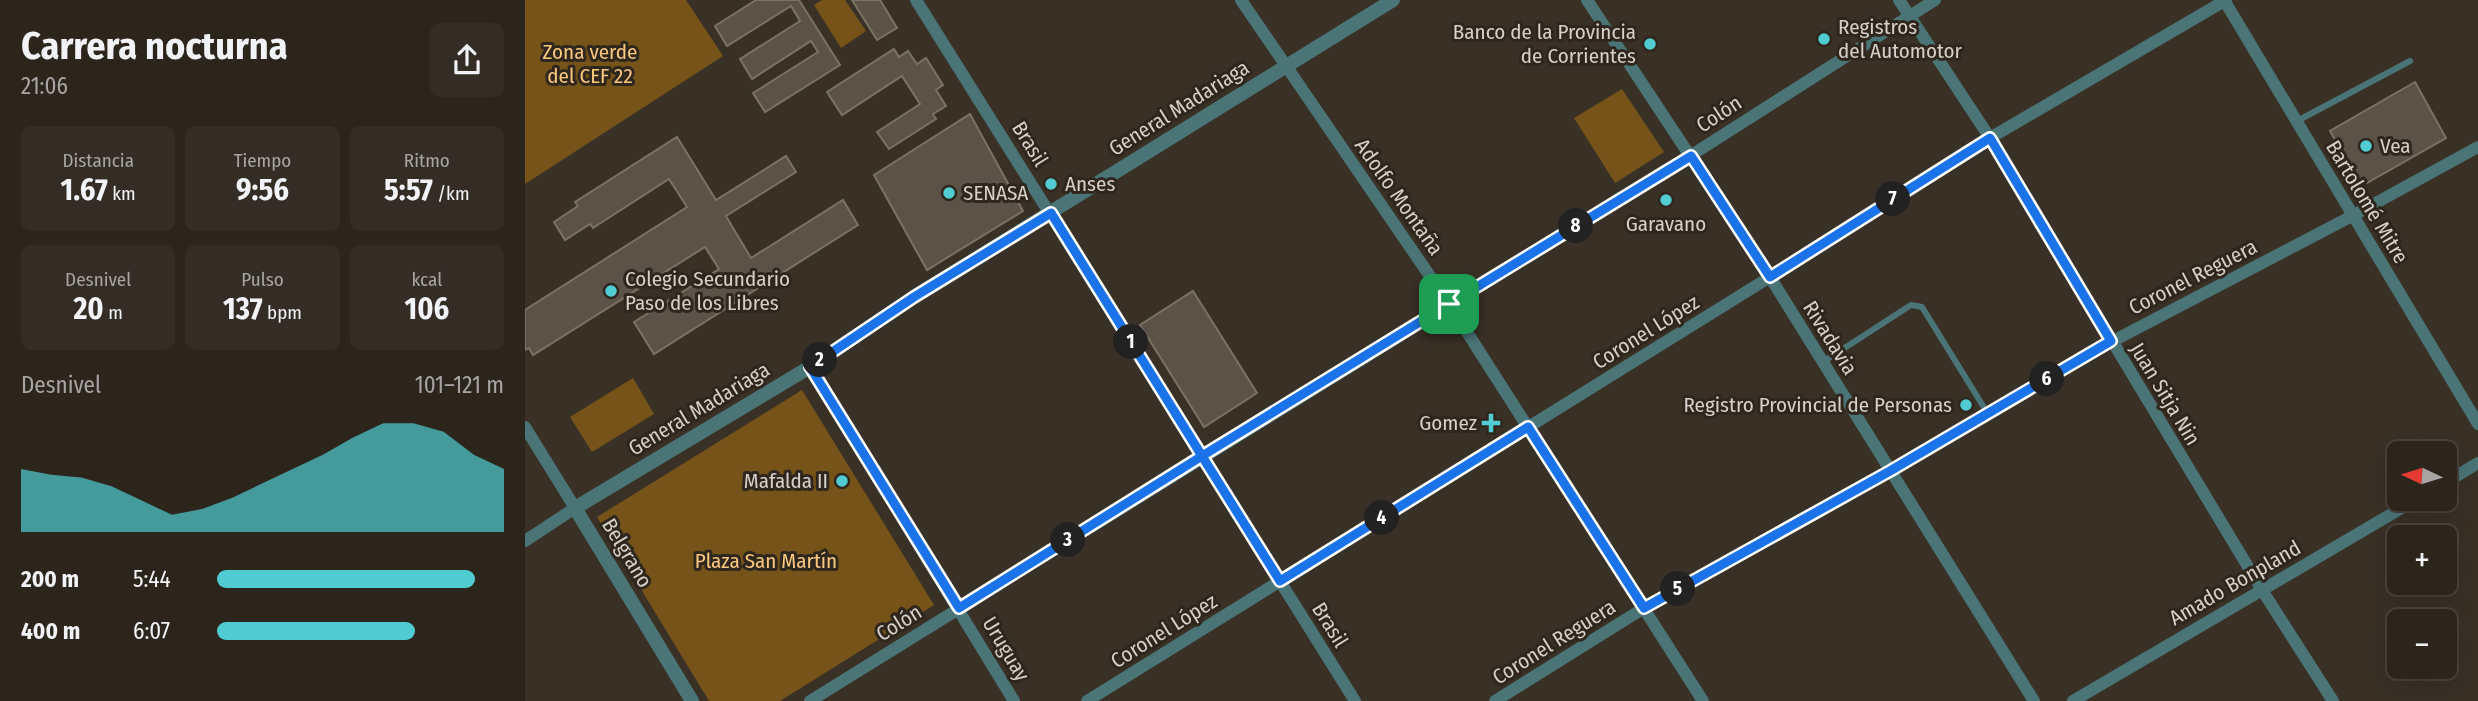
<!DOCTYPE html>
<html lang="es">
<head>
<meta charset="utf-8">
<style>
	:root { --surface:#2b251c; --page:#332d25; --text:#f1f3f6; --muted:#a6a5a3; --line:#47423b; --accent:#51ccd2 }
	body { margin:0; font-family:"Fira Sans Condensed",sans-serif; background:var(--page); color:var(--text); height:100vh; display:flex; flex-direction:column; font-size:26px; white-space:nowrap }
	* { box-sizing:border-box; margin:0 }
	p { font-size:23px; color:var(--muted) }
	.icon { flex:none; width:38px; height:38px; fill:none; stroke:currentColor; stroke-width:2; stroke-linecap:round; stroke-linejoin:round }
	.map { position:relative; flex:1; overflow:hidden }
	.panel { display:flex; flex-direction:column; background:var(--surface); width:525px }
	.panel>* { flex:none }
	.needle { width:46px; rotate:274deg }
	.controls { position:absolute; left:1862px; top:441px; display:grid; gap:14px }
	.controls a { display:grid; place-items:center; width:70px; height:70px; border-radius:10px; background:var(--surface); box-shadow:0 7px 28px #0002,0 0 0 2px var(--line); font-size:35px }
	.pin { position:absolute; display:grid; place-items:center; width:60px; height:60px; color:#fff; margin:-30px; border-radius:14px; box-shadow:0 4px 10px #0006 }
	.km { position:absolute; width:35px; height:35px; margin:-18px; border-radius:50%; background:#222; color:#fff; font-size:19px; line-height:35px; text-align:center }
	.round { display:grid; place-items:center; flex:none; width:74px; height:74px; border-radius:10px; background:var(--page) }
	.overview { display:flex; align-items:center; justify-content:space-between; height:119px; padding:0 21px }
	h1 { font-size:38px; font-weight:700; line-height:52px }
	.figures { display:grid; grid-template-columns:repeat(3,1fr); gap:10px; height:119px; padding:7px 21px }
	.figures div { display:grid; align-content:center; border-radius:10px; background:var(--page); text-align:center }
	.figures b { font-size:30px; font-weight:700 }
	.figures small { font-size:19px; font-weight:400 }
	.figures p { font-size:19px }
	.chart { height:196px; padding:14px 21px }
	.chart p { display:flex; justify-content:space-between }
	.chart svg { width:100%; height:126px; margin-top:7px; fill:var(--accent); opacity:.7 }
	ul { padding:0 21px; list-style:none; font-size:23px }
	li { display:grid; grid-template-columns:112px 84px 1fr; align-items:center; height:52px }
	li i { height:18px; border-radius:9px; background:var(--accent) }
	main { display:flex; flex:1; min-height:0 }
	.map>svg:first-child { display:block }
	.green { fill:#765319 }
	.building { fill:#5c5348; stroke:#7b7266; stroke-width:2 }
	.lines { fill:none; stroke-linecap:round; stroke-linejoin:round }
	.service { stroke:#4a7476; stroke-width:6 }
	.minor { stroke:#4a7476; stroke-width:12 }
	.tertiary { stroke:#4a7476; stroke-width:14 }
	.route-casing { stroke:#fff; stroke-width:14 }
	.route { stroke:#1a73e8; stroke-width:9 }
	.poi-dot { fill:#51ccd2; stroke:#2f271d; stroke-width:2.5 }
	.labels { text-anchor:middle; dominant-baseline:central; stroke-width:6; stroke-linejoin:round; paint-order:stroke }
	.poi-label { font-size:21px; fill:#d5d0ca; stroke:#2f271d; text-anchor:start }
	.park-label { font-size:21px; fill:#fac77f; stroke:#2f271d }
	.street-label { font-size:21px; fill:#d5d0ca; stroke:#2f271d }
</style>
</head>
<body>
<main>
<section class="panel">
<div class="overview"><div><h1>Carrera nocturna</h1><p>21:06</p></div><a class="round"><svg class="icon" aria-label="share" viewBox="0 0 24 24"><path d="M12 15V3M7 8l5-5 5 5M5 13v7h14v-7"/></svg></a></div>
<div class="figures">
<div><p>Distancia</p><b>1.67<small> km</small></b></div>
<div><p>Tiempo</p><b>9:56</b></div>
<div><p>Ritmo</p><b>5:57<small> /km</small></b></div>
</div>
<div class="figures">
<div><p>Desnivel</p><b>20<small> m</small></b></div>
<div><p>Pulso</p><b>137<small> bpm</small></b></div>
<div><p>kcal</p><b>106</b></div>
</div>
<div class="chart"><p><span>Desnivel</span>101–121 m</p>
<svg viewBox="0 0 160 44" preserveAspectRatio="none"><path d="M0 44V22L10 24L20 25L30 28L40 33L50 38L60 36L70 32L80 27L90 22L100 17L110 11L120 6L130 6L140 9L150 17L160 22V44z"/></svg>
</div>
<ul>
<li><b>200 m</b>5:44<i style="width:90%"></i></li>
<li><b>400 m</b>6:07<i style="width:69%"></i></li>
</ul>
</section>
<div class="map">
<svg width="1953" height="701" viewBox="0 0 1953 701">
	<rect width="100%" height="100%" fill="#393126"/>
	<g class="green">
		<path d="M0 0H161L198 56 0 184Z"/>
		<path d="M297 0H320L341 31 316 48 289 5Z"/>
		<path d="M1097 89 1139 152 1090 183 1049 118Z"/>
		<path d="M108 378 129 414 67 452 45 417Z"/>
		<path d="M277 390 409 605 255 701H184L72 517Z"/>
	</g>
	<g class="building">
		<path d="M231 0H274L315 65 240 112 228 93 293 52 286 41 227 79 215 59 275 21 266 6 202 46 190 26Z"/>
		<path d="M327 0H355L372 28 352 40Z"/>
		<path d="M369 49 374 57 383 51 392 64 401 58 418 85 411 90 421 106 408 114 411 119 364 149 352 132 395 104 377 76 317 115 302 92Z"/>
		<path d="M1890 82 1921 138 1842 183 1832 180 1805 131Z"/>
		<path d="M445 114 498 211 402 270 349 175Z"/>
		<path d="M152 137 191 200 261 156 271 172 201 216 226 258 318 200 333 225 129 354 109 322 194 269 180 247 8 355 4 348 0 350V310L162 207 144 179 68 228 65 224 40 240 29 222 53 206 50 202Z"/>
		<path d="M668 291 732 393 679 427 615 325Z"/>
	</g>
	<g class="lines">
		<g class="service">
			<path d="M1772 121 1885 61"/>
			<path d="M1298 362 1386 305 1397 307 1463 414"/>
		</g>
		<g class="minor">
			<path d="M391 0 830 701"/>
			<path d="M716 0 924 304 1178 701"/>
			<path d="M1062 0 1245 277 1509 701"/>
			<path d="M1374 0 1465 138 1737 590 1808 701"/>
			<path d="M1699 0 1953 424"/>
			<path d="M285 367 489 701"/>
			<path d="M0 427 50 508 0 541"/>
			<path d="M1920 483 1953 463"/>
			<path d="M285 701 1165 156 1410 0"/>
			<path d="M562 701 1245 277 1465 138 1701 0"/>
			<path d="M970 701 1119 608 1365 470 1586 342 1827 216 1953 147"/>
			<path d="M1548 701 1892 499"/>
		</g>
		<path class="tertiary" d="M167 701 50 508 285 367 389 297 868 0"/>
	</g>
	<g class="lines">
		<g class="route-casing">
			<path id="route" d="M924 304 677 456 526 213 389 297 285 367 434 608 677 456 755 581 1003 427 1119 608 1365 471 1586 341 1465 138 1245 277 1166 156 924 304"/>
		</g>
		<use href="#route" class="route"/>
	</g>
	<g class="poi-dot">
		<circle cx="1299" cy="39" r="7"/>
		<circle cx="1125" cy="44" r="7"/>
		<circle cx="1841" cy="146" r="7"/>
		<circle cx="526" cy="184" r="7"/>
		<circle cx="424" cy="193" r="7"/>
		<circle cx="1141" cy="200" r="7"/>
		<circle cx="86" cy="291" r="7"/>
		<circle cx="1441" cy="405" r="7"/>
		<path d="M962.5 412.5h7v7h7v7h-7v7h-7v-7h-7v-7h7z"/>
		<circle cx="317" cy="481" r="7"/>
	</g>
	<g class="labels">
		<g class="poi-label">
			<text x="1313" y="27">Registros<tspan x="1313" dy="24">del Automotor</tspan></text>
			<text x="1111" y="32" text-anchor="end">Banco de la Provincia<tspan x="1111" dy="24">de Corrientes</tspan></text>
			<text x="1855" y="146">Vea</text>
			<text x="540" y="184">Anses</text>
			<text x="438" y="193">SENASA</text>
			<text x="1141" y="224" text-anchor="middle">Garavano</text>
			<text x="100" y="279">Colegio Secundario<tspan x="100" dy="24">Paso de los Libres</tspan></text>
			<text x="1427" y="405" text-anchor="end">Registro Provincial de Personas</text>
			<text x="952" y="423" text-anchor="end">Gomez</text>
			<text x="303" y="481" text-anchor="end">Mafalda II</text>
		</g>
		<g class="park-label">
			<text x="65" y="52">Zona verde<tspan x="65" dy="24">del CEF 22</tspan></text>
			<text x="241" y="561">Plaza San Martín</text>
		</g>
		<g class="street-label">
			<text transform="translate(654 108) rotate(-32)">General Madariaga</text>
			<text transform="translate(1194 114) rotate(-33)">Colón</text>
			<text transform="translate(505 144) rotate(58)">Brasil</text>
			<text transform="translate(874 197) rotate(55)">Adolfo Montaña</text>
			<text transform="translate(1842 202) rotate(59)">Bartolomé Mitre</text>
			<text transform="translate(1668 277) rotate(-27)">Coronel Reguera</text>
			<text transform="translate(1121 332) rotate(-32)">Coronel López</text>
			<text transform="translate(1305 338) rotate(58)">Rivadavia</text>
			<text transform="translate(1640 394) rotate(59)">Juan Sitja Nin</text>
			<text transform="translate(174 409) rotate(-31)">General Madariaga</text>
			<text transform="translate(102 553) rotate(59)">Belgrano</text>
			<text transform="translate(1710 583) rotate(-30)">Amado Bonpland</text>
			<text transform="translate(374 623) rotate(-32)">Colón</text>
			<text transform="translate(805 625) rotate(58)">Brasil</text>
			<text transform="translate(639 631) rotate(-32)">Coronel López</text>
			<text transform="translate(1029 642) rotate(-32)">Coronel Reguera</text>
			<text transform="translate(481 649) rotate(59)">Uruguay</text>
		</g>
	</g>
</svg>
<div class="controls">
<a><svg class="needle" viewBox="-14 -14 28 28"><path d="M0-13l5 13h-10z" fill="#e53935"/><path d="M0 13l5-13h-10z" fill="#a6a5a3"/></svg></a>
<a>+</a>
<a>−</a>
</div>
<div class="pin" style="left:924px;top:304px;background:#1e9e55"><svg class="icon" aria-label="arrive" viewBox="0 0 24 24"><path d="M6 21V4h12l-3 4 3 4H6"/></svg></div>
<b class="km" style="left:606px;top:342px">1</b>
<b class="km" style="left:295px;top:360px">2</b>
<b class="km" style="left:543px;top:540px">3</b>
<b class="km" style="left:857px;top:518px">4</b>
<b class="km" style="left:1153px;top:589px">5</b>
<b class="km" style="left:1522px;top:379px">6</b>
<b class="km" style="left:1368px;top:199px">7</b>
<b class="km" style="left:1051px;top:226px">8</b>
</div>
</main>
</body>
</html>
